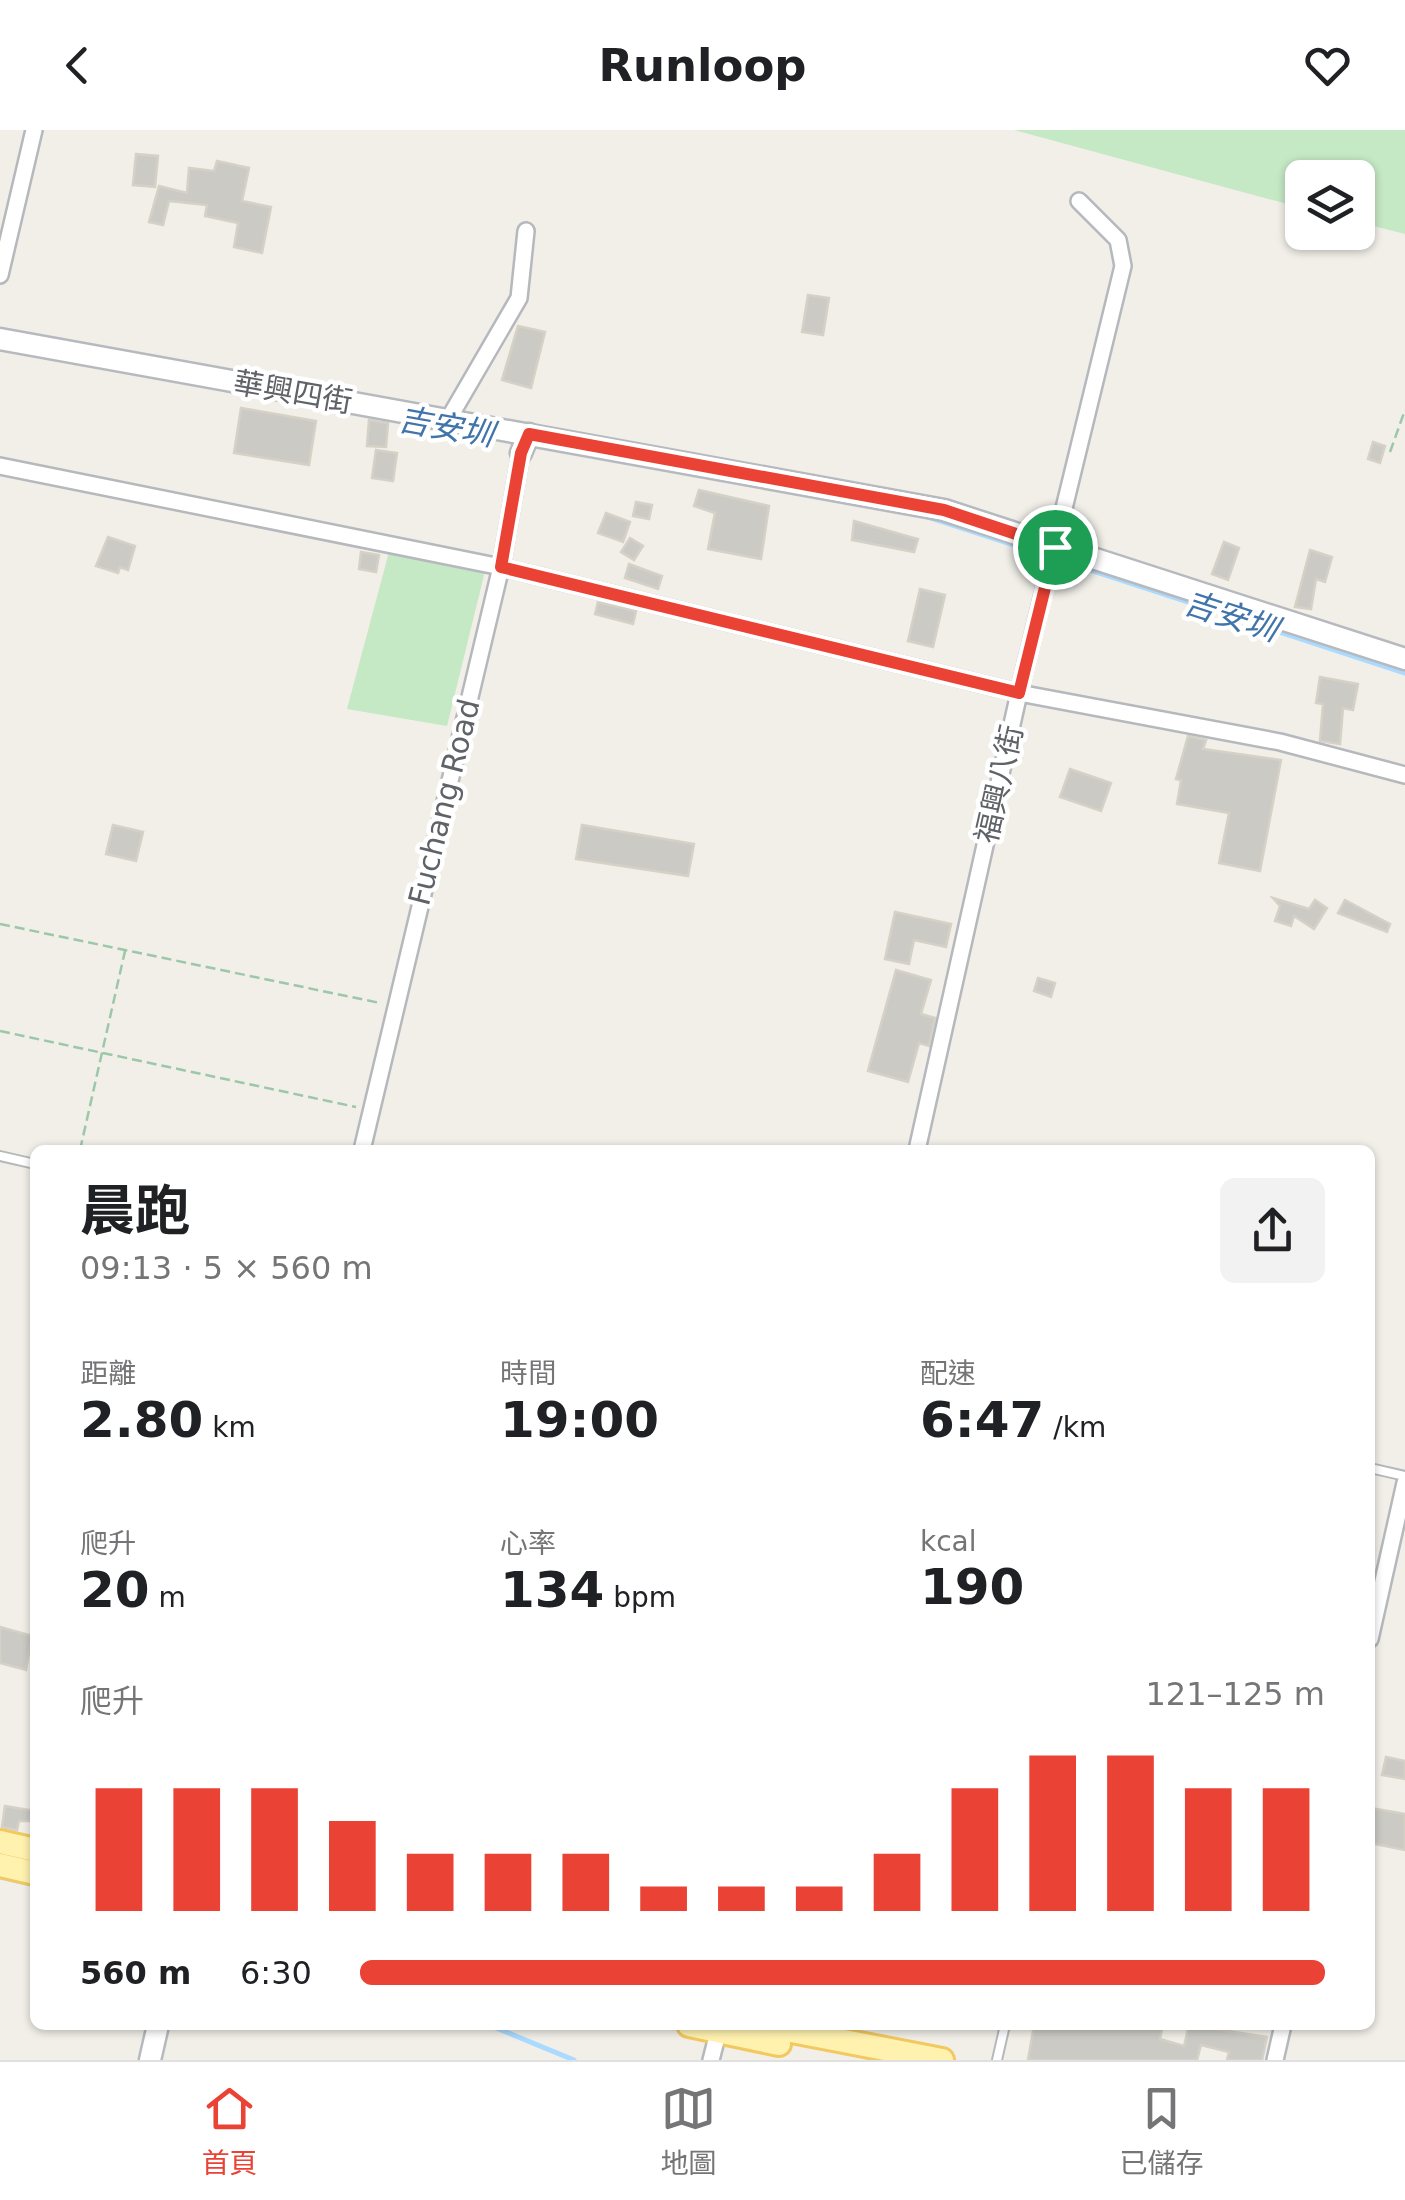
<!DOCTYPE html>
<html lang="zh-TW">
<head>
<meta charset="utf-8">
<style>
	:root { --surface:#fff; --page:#f2f2f2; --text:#202124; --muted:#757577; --line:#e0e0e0; --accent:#ea4335 }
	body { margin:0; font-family:"DejaVu Sans","Noto Sans TC",sans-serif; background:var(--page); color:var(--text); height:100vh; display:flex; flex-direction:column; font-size:38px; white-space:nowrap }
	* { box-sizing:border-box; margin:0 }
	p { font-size:32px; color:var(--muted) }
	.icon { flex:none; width:55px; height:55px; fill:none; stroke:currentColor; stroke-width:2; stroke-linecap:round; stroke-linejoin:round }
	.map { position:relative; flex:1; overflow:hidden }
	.sheet { position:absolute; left:30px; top:1015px; width:1345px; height:885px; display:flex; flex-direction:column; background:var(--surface); border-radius:15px; box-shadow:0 2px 8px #0004 }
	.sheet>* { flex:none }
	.tools { position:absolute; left:1285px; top:30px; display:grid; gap:20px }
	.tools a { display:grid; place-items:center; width:90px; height:90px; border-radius:15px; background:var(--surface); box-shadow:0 2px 8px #0004; font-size:50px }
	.pin { position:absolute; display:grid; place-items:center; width:85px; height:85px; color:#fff; margin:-42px; border:5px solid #fff; border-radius:50%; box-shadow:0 2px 10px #0007 }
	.round { display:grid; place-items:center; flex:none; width:105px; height:105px; border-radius:15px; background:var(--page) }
	.head { display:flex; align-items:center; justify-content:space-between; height:170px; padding:0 50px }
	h1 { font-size:55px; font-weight:700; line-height:75px }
	.metrics { display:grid; grid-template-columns:repeat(3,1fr); gap:15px; height:170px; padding:10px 50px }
	.metrics div { display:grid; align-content:center }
	.metrics b { font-size:50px; font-weight:700 }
	.metrics small { font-size:28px; font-weight:400 }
	.metrics p { font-size:28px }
	.chart { height:280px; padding:20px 50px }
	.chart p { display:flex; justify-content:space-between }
	.chart svg { width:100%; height:180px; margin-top:10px; stroke:var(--accent); stroke-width:6 }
	ul { padding:0 50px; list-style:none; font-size:32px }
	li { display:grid; grid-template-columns:160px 120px 1fr; align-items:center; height:75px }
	li i { height:25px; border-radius:12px; background:var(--accent) }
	header { display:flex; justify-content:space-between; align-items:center; height:130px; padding:0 50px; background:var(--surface); font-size:45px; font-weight:700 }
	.menu { display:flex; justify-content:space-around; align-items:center; height:140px; border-top:2px solid var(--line); background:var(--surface); font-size:28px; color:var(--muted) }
	.menu a { display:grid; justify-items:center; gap:5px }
	.menu .on { color:var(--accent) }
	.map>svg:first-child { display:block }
	.green { fill:#c5e8c5 }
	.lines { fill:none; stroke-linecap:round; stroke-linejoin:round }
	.stream { stroke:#aadaff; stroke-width:5 }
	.building { fill:#cccac5; stroke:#d6d1c6; stroke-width:2.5 }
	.lane-casing { stroke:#b5b8bc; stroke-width:12 }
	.street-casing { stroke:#b5b8bc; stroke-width:20 }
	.secondary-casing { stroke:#b6babf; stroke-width:25 }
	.primary-casing { stroke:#f2c960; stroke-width:28 }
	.path { stroke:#9cc7a9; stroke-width:2.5; stroke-dasharray:10 5; stroke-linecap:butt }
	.lane { stroke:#fff; stroke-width:8 }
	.street { stroke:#fff; stroke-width:15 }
	.secondary { stroke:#fff; stroke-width:20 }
	.primary { stroke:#fff2af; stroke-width:22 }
	.route-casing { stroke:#fff; stroke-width:20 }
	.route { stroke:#ea4335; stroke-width:12 }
	.labels { text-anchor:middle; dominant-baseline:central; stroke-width:9; stroke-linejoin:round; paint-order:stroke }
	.street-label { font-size:30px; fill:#5f6368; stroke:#fff }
	.water-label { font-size:32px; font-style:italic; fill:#4174aa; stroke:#fff }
</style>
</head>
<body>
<header><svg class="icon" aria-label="back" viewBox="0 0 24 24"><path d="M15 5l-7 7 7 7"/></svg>Runloop<svg class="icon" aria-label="heart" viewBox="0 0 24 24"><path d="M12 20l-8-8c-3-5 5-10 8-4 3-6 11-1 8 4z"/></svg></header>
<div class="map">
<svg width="1405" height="1930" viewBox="0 0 1405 1930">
	<rect width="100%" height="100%" fill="#f1efe8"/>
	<g class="green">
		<path d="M1014 0H1405V104L1358 92V48H1302V78Z"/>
		<path d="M389 422 485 441 447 596 347 579Z"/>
	</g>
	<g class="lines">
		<g class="stream">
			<path d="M922 385 1405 543"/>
			<path d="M0 1747 35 1755"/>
			<path d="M489 1895 574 1930"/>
		</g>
	</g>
	<g class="building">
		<path d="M136 24 158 26 155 57 133 55Z"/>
		<path d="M217 31 249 38 242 71 271 77 262 123 234 117 238 93 205 86 207 75 169 71 163 95 149 92 159 56 187 63 189 38 214 41Z"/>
		<path d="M808 165 829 168 823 205 802 202Z"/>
		<path d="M518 196 545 202 531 258 502 250Z"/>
		<path d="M241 278 316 291 309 335 234 323Z"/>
		<path d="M369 290 388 293 386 317 367 316Z"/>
		<path d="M1373 312 1385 316 1380 333 1368 329Z"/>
		<path d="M376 320 397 323 393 351 372 348Z"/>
		<path d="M699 360 769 376 761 429 708 419 715 383 694 376Z"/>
		<path d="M636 372 652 375 649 389 633 386Z"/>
		<path d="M606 383 630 392 623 412 598 403Z"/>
		<path d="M854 391 918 409 914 422 852 410Z"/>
		<path d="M108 407 135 416 128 440 120 437 118 443 96 436Z"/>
		<path d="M630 408 643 416 634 430 621 422Z"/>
		<path d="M1224 412 1239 418 1228 450 1212 444Z"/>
		<path d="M1310 420 1332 427 1325 452 1316 449 1311 479 1295 477Z"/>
		<path d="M361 422 379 425 376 442 359 439Z"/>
		<path d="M629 434 662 446 658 459 625 448Z"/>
		<path d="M920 459 945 465 933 517 908 511Z"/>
		<path d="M598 472 636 481 633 494 595 484Z"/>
		<path d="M1320 547 1358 554 1353 580 1343 578 1340 614 1320 611 1323 574 1316 573Z"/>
		<path d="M1188 606 1206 610 1203 619 1281 630 1260 741 1219 733 1229 683 1177 674 1181 650 1176 649Z"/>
		<path d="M1070 639 1111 653 1101 681 1060 667Z"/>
		<path d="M113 695 143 702 136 731 106 724Z"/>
		<path d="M582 695 694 714 688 746 576 729Z"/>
		<path d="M1273 768 1309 779 1315 770 1327 778 1314 799 1294 786 1291 796 1275 791 1280 776Z"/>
		<path d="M1345 770 1390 794 1387 802 1338 783Z"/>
		<path d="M895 782 951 794 946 817 914 810 909 834 885 829Z"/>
		<path d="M896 840 931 850 921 884 935 888 929 916 919 913 908 952 868 941Z"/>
		<path d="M1038 848 1055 853 1051 867 1034 861Z"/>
		<path d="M0 1497 32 1506 26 1540 0 1533Z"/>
		<path d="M1386 1627 1405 1631V1649L1382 1645Z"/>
		<path d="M5 1676 35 1681V1691H19L17 1700 2 1697Z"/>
		<path d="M1371 1678 1405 1684V1720L1370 1713Z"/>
		<path d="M1034 1895H1163L1160 1909 1184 1916 1189 1895 1267 1907 1262 1930H1227L1229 1922 1201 1915 1197 1930H1028Z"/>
	</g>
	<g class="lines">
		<g class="lane-casing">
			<g id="lane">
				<path d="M0 1026 35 1034"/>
				<path d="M1370 1338 1405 1346"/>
				<path d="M997 1930 1005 1895"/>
			</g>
		</g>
		<g class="street-casing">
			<g id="street">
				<path d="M0 145 34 0"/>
				<path d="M448 290 519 168 526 101"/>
				<path d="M0 336 501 437 1019 563 1280 612 1405 645"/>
				<path d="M362 1020 501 437 521 323"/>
				<path d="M917 1020 1019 563 1123 136 1118 110 1079 71"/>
				<path d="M1370 1509 1405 1353"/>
				<path d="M711 1930 720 1895"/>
				<path d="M1275 1930 1283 1895"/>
			</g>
		</g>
		<g class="secondary-casing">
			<g id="secondary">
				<path d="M0 209 944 380 1405 529"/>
				<path d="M521 323 529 304"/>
				<path d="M150 1930 158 1895"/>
			</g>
		</g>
		<g class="primary-casing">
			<g id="primary">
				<path d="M0 1712 35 1720"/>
				<path d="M0 1735 35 1743"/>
				<path d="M689 1895 779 1914"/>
				<path d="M761 1895 942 1930"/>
			</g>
		</g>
		<g class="path">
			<path d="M1390 322 1405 280"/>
			<path d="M0 794 380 873"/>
			<path d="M0 901 356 977"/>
			<path d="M80 1020 125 821"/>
		</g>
		<use href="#lane" class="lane"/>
		<use href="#street" class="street"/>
		<use href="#secondary" class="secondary"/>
		<use href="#primary" class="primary"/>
	</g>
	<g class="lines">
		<g class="route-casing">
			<path id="route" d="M529 304 944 380 1055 417 1019 563 501 437 521 323Z"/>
		</g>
		<use href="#route" class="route"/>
	</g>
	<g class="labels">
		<g class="street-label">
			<text transform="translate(293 262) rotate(10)">華興四街</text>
			<text transform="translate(999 654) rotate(-77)">福興八街</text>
			<text transform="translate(444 672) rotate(-76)">Fuchang Road</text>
		</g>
		<g class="water-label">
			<text transform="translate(446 297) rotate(10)">吉安圳</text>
			<text transform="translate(1231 486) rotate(18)">吉安圳</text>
		</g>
	</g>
</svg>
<div class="tools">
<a><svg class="icon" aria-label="layers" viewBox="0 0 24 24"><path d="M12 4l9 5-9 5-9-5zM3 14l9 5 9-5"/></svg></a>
</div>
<div class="pin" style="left:1055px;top:417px;background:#1e9e55"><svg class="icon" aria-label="arrive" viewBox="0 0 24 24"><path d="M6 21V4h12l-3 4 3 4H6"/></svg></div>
<section class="sheet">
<div class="head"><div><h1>晨跑</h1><p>09:13 · 5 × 560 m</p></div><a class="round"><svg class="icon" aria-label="share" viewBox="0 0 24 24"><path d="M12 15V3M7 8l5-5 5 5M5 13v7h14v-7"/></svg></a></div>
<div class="metrics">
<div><p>距離</p><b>2.80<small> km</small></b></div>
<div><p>時間</p><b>19:00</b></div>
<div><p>配速</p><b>6:47<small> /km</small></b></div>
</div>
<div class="metrics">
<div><p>爬升</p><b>20<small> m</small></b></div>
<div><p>心率</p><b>134<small> bpm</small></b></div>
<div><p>kcal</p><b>190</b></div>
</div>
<div class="chart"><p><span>爬升</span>121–125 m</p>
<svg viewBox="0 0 160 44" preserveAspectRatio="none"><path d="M5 44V14M15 44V14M25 44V14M35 44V22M45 44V30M55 44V30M65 44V30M75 44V38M85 44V38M95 44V38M105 44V30M115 44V14M125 44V6M135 44V6M145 44V14M155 44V14"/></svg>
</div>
<ul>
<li><b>560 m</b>6:30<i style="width:100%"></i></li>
</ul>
</section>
</div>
<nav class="menu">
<a class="on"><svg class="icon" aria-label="home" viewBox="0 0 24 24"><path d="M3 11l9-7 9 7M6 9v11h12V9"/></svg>首頁</a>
<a><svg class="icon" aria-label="map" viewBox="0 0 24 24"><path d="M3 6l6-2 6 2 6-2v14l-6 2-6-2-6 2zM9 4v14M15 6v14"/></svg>地圖</a>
<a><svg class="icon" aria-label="saved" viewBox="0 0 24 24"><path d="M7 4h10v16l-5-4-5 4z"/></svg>已儲存</a>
</nav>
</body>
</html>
